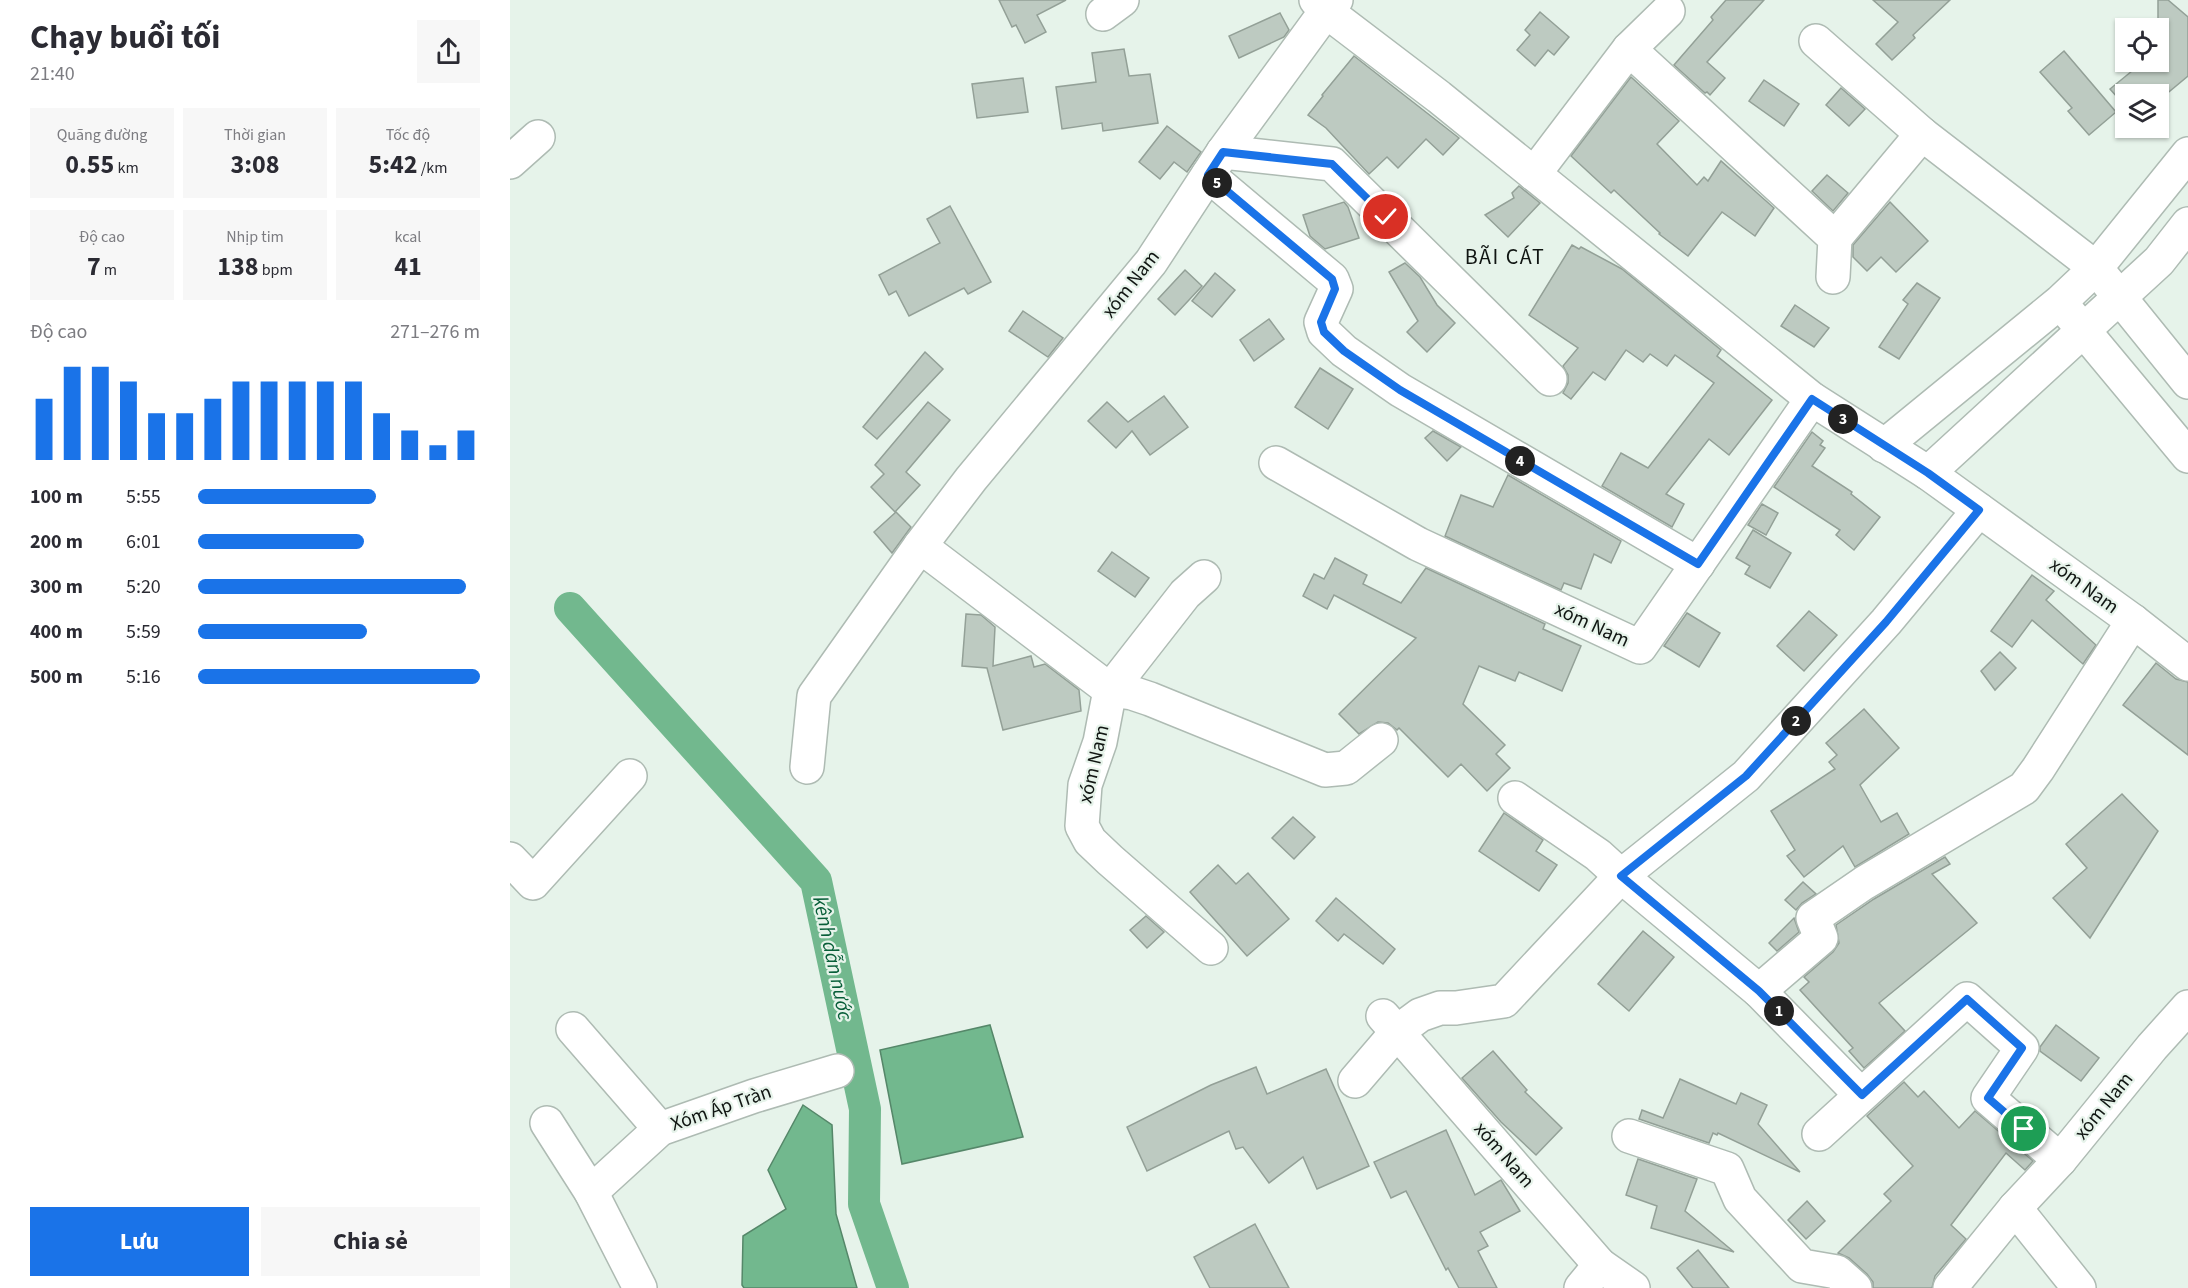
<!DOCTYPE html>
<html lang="vi">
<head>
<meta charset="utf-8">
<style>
	:root { --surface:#fff; --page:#f7f7f7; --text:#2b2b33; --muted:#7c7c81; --accent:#1a73e8 }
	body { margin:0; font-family:"Source Sans 3",sans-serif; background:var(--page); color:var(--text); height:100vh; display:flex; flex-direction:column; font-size:22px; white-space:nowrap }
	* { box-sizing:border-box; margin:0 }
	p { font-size:20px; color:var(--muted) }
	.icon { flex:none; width:33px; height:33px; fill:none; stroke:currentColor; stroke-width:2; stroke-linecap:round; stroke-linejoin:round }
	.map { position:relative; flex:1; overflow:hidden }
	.details { display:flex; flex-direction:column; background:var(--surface); width:510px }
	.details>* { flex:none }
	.buttons { position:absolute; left:1605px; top:18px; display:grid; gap:12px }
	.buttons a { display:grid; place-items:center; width:54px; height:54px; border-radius:0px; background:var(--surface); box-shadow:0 2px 4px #0004; font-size:30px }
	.pin { position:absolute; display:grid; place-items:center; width:51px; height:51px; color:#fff; margin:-26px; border:3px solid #fff; border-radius:50%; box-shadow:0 2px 6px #0007 }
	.km { position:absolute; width:30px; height:30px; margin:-15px; border-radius:50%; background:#222; color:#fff; font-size:16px; line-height:30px; text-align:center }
	.round { display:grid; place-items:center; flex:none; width:63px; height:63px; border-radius:0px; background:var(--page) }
	.overview { display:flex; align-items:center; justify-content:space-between; height:102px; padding:0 30px }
	h1 { font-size:33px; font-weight:700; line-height:45px }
	.metrics { display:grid; grid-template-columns:repeat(3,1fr); gap:9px; height:102px; padding:6px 30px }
	.metrics div { display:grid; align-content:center; border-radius:0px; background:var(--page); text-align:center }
	.metrics b { font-size:26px; font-weight:700 }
	.metrics small { font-size:16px; font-weight:400 }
	.metrics p { font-size:16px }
	.chart { height:168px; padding:12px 30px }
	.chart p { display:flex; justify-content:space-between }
	.chart svg { width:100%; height:108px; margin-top:6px; stroke:var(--accent); stroke-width:6 }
	.cta { display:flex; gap:12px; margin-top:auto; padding:12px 30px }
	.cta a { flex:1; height:69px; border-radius:0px; background:var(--accent); color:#fff; font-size:24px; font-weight:700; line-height:69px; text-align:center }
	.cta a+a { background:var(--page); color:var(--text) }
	ul { padding:0 30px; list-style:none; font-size:20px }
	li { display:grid; grid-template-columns:96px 72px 1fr; align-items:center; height:45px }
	li i { height:15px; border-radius:8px; background:var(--accent) }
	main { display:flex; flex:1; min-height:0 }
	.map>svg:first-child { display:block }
	.water { fill:#72b88e; stroke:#558769; stroke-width:1.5 }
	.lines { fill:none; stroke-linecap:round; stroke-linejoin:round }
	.canal { stroke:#72b88e; stroke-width:32 }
	.building { fill:#bdcac1; stroke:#93a097; stroke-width:1.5 }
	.minor-casing { stroke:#aebbb3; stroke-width:36 }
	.minor { stroke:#fff; stroke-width:33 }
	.route-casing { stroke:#fff; stroke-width:12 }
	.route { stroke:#1a73e8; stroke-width:8 }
	.labels { text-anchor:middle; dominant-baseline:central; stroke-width:4.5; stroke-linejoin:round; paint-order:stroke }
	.street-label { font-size:20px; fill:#101512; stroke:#e6f3ea }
	.water-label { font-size:21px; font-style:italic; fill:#075e38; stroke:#e6f3ea }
	.quarter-label { font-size:22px; letter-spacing:1.5px; fill:#101512; stroke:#e6f3ea }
</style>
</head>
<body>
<main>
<section class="details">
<div class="overview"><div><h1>Chạy buổi tối</h1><p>21:40</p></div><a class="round"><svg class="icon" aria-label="share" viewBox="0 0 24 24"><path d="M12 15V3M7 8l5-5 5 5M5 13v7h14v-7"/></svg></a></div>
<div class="metrics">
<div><p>Quãng đường</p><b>0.55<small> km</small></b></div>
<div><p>Thời gian</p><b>3:08</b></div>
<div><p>Tốc độ</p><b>5:42<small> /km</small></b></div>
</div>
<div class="metrics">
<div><p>Độ cao</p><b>7<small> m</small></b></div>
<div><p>Nhịp tim</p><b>138<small> bpm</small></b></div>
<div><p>kcal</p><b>41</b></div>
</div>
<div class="chart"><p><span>Độ cao</span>271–276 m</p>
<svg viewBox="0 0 160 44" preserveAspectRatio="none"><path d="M5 44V19M15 44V6M25 44V6M35 44V12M45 44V25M55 44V25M65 44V19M75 44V12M85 44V12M95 44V12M105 44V12M115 44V12M125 44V25M135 44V32M145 44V38M155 44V32"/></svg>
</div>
<ul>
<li><b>100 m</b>5:55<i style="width:63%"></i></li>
<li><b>200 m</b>6:01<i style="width:59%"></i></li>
<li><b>300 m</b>5:20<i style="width:95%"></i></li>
<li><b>400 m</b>5:59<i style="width:60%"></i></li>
<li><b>500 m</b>5:16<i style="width:100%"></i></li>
</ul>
<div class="cta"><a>Lưu</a><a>Chia sẻ</a></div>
</section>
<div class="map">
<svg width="1678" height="1288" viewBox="0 0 1678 1288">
	<rect width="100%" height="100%" fill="#e6f3ea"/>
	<g class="water">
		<path d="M480 1025 513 1137 392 1164 370 1050Z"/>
		<path d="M293 1105 322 1125 326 1214 347 1288H234L232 1285 233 1236 276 1209 258 1170Z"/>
	</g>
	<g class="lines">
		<path class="canal" d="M60 608 306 881 355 1109 354 1204 383 1288"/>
	</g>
	<g class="building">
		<path d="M489 0H556L527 15 536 32 515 43 506 25 502 27Z"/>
		<path d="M1216 0H1254L1197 62 1215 78 1200 95 1197 92 1195 93 1164 65 1203 20 1201 17Z"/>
		<path d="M1363 0H1440L1403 35 1405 38 1382 60 1366 44 1388 22Z"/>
		<path d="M1648 0H1658L1678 17V76L1648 101V94H1616V107L1600 89 1633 62H1648Z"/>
		<path d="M1030 12 1059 37 1044 55 1038 50 1025 66 1007 50 1020 35 1015 30Z"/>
		<path d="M770 13 779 30 774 37 729 58 719 36Z"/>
		<path d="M614 49 619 76 640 74 648 123 593 131 592 123 552 129 546 87 586 82 582 53Z"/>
		<path d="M1554 51 1606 112 1579 135 1558 111 1562 108 1530 72Z"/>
		<path d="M844 56 949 138 933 155 916 139 888 168 877 157 859 174 816 128 798 115 813 96 812 95Z"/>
		<path d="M1121 77 1169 121 1147 144 1187 185 1194 177 1198 181 1211 161 1264 208 1245 236 1212 212 1178 256 1149 234 1150 233 1104 190 1101 193 1061 156Z"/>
		<path d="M513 78 518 112 467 118 462 84Z"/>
		<path d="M1254 80 1289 104 1274 126 1239 101Z"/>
		<path d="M1331 88 1355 109 1339 126 1316 105Z"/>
		<path d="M657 126 691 152 677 172 664 162 650 179 629 162Z"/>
		<path d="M1317 175 1338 193 1323 211 1302 191Z"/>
		<path d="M1009 186 1030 203 998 237 975 215 1004 198 1002 193Z"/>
		<path d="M834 202 838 207 849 238 815 249 800 236 793 215Z"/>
		<path d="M1380 202 1418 241 1386 272 1371 257 1357 271 1343 257V245Z"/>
		<path d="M440 206 481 282 458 294 454 288 399 316 386 291 379 295 369 275 430 243 417 219Z"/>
		<path d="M1062 245 1069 249 1071 247 1112 269 1211 350 1207 356 1262 400 1219 455 1199 439 1156 494 1174 504 1162 527 1092 486 1111 453 1138 468 1204 383 1165 355 1157 366 1140 354 1133 362 1116 350 1095 380 1083 372 1061 399 1053 393 1058 383V375L1053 366 1068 348 1019 315Z"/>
		<path d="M895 263 910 277 927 305 945 323 917 352 897 332 908 321 879 272Z"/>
		<path d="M675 270 692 286 665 315 648 299Z"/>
		<path d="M705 273 725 290 702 317 682 301Z"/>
		<path d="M1407 283 1430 298 1389 359 1369 347 1398 304 1393 300Z"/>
		<path d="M1285 305 1319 328 1304 347 1271 326Z"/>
		<path d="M513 311 553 338 538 357 499 331Z"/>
		<path d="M759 319 774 339 744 361 730 340Z"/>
		<path d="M415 352 433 369 367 439 353 427Z"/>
		<path d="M810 368 843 389 818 429 785 407Z"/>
		<path d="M654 396 678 427 640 455 622 431 606 448 578 421 597 402 618 422Z"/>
		<path d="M418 402 440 420 396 472 410 485 385 512 361 487 374 474 365 465Z"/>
		<path d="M923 431 951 447 937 461 915 438Z"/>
		<path d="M1302 432 1313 441 1310 445 1315 448 1302 466 1342 492 1341 494 1370 517 1344 550 1326 535 1330 530 1264 487Z"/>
		<path d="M998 475 1111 541 1101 563 1084 554 1071 589 1054 583 1051 590 935 536 951 495 983 507Z"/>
		<path d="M1252 504 1268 513 1256 535 1238 525Z"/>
		<path d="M386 512 401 527 382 553 364 532Z"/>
		<path d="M1243 530 1281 553 1260 588 1235 574 1240 566 1226 558Z"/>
		<path d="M602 552 639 578 625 597 588 571Z"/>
		<path d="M825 558 857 575 853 584 891 603 916 568 1035 624 1033 629 1071 646 1052 691 1009 672 1005 681 969 666 953 704 995 745 986 754 1000 768 977 791 951 764 938 777 889 728 887 730 878 723 868 722 849 734 829 714 906 638 824 595 817 609 793 596 804 574 814 579Z"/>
		<path d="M1522 575 1544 591 1536 600 1586 645 1573 664 1522 620 1502 647 1481 631Z"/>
		<path d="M1299 611 1327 635 1294 671 1267 646Z"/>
		<path d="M1177 613 1210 633 1189 667 1154 646Z"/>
		<path d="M456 614 471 615 485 627 483 666 521 656 524 667 535 664 569 690 571 711 493 730 477 668 452 666Z"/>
		<path d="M1490 652 1506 668 1485 690 1471 671Z"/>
		<path d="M1646 663 1666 679 1678 682V755L1613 705Z"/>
		<path d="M1354 709 1389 748 1350 785 1371 822 1387 813 1399 834 1345 867 1333 846 1294 877 1277 856 1285 850 1261 811 1325 769 1319 762 1327 755 1316 743Z"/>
		<path d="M1612 794 1648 831 1580 938 1543 898 1577 868 1556 844Z"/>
		<path d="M994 813 1033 840 1026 851 1047 865 1029 891 969 851Z"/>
		<path d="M783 817 805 837 784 859 762 838Z"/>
		<path d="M1435 857 1440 864 1422 874 1467 923 1369 1003 1395 1031 1354 1068 1339 1051 1343 1048 1290 990 1299 982 1294 977 1323 952 1329 943 1326 925 1364 899Z"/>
		<path d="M708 865 726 884 738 873 779 919 737 956 680 892Z"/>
		<path d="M1293 882 1306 894 1292 903 1286 910 1275 900Z"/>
		<path d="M826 898 885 949 873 964 834 934 828 941 806 921Z"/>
		<path d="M636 916 654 932 637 948 620 930Z"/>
		<path d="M1284 918 1289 932 1267 951 1259 943Z"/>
		<path d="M1133 931 1164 957 1119 1011 1088 984Z"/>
		<path d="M1546 1025 1589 1058 1571 1081 1530 1051V1047Z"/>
		<path d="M983 1051 1017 1090 1015 1092 1052 1128 1026 1155 991 1122 952 1078Z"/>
		<path d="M746 1067 757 1094 816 1069 859 1166 807 1189 793 1157 759 1183 733 1147 726 1149 719 1131 637 1171 617 1127 701 1085Z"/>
		<path d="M1170 1079 1226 1104 1231 1093 1257 1105 1248 1124 1290 1172 1208 1133 1207 1135 1203 1133 1199 1143 1129 1119 1132 1110 1153 1118Z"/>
		<path d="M1394 1082 1408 1097 1414 1091 1449 1128 1465 1111 1523 1161 1515 1170 1496 1153 1441 1225 1456 1239 1425 1276 1422 1288H1363V1282L1357 1274 1339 1258 1328 1253 1381 1201 1374 1194 1403 1166 1357 1116Z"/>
		<path d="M936 1130 965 1195 991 1180 1010 1211 970 1232 978 1246 968 1251 987 1288H949L938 1268 936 1270 896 1191 881 1198 864 1162Z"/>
		<path d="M1128 1159 1187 1179 1175 1211 1224 1252 1141 1228 1147 1206 1116 1195Z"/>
		<path d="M1297 1201 1315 1221 1296 1239 1278 1220Z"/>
		<path d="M745 1224 779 1288H700L684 1257Z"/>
		<path d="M1188 1250 1219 1288H1183L1167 1268Z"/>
	</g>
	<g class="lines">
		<g class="minor-casing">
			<g id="minor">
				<path d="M826 0 816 11 929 97 1302 399 1418 473 1623 621 1678 664"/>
				<path d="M593 14 612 0"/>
				<path d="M1306 41 1412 134 1586 268 1678 382"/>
				<path d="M1119 49 1325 238 1323 277"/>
				<path d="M713 152 822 164 1040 379"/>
				<path d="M0 162 28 137"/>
				<path d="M1024 174 1119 49 1158 11"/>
				<path d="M698 175 822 279 826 289 811 322 814 332 834 351 890 390 1188 564"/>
				<path d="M1325 238 1412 134"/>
				<path d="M1559 313 1678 456"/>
				<path d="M1374 446 1550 302 1586 268 1678 154"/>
				<path d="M766 463 908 544 1130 647 1302 399"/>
				<path d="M1418 473 1649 261 1678 224"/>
				<path d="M410 546 461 479 641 262 713 152 816 11 806 0"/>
				<path d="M600 690 622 693 640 699 815 770 836 768 871 740"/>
				<path d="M600 690 675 594 694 577"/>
				<path d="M297 767 304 696 410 546 600 690 590 742 575 785 572 826 580 841 600 860 701 948"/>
				<path d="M1005 798 1088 855 1111 876 1249 991 1351 1095"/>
				<path d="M0 859 23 883 120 776"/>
				<path d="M1249 991 1311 938 1303 918 1354 883 1514 788 1528 769 1623 621"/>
				<path d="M873 1016 1090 1265 1123 1288"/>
				<path d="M63 1029 150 1129"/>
				<path d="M845 1081 887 1032 910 1015 930 1008H946L994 1001 1111 876 1236 776 1376 622 1469 510"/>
				<path d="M37 1123 81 1192 130 1288"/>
				<path d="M1309 1134 1457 999 1512 1048 1478 1098 1550 1160"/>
				<path d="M1119 1136 1217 1169 1230 1199 1292 1266 1327 1272 1345 1288"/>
				<path d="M81 1192 150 1129 244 1096 327 1071"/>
				<path d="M1505 1208 1569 1288"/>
				<path d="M1071 1288 1090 1265"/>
				<path d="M1440 1288 1505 1208 1550 1160 1642 1047 1678 1007"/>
			</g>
		</g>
		<use href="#minor" class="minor"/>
	</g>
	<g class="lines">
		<g class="route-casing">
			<path id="route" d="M876 217 822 164 713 152 698 175 822 279 825 289 811 322 814 332 834 351 890 390 1188 564 1302 399 1418 473 1469 510 1376 622 1236 776 1111 876 1249 991 1352 1095 1457 999 1512 1048 1478 1098 1514 1129"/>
		</g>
		<use href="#route" class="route"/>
	</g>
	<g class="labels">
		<g class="street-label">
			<text transform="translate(621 284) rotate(-52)">xóm Nam</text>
			<text transform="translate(1574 586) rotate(36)">xóm Nam</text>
			<text transform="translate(1082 625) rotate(25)">xóm Nam</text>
			<text transform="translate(584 764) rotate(-77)">xóm Nam</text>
			<text transform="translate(1594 1106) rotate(-51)">xóm Nam</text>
			<text transform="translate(211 1108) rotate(-19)">Xóm Áp Tràn</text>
			<text transform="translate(994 1155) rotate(49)">xóm Nam</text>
		</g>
		<g class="water-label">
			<text transform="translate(323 958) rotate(78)">kênh dẫn nước</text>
		</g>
		<g class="quarter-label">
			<text x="995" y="257">BÃI CÁT</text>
		</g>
	</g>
</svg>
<div class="buttons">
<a><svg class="icon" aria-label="locate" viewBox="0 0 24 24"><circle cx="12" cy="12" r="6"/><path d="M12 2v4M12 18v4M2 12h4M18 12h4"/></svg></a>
<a><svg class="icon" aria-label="layers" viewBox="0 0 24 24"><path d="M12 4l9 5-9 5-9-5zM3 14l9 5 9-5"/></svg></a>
</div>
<div class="pin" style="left:1514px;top:1129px;background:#1e9e55"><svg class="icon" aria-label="arrive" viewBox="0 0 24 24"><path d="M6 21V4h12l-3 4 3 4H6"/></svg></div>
<div class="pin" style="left:876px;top:217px;background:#d93025"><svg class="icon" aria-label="check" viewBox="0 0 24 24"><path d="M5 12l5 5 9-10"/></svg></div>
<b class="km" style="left:1269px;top:1011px">1</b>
<b class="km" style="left:1286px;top:721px">2</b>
<b class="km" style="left:1333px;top:419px">3</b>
<b class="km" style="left:1010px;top:461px">4</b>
<b class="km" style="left:707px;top:183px">5</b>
</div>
</main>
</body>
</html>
